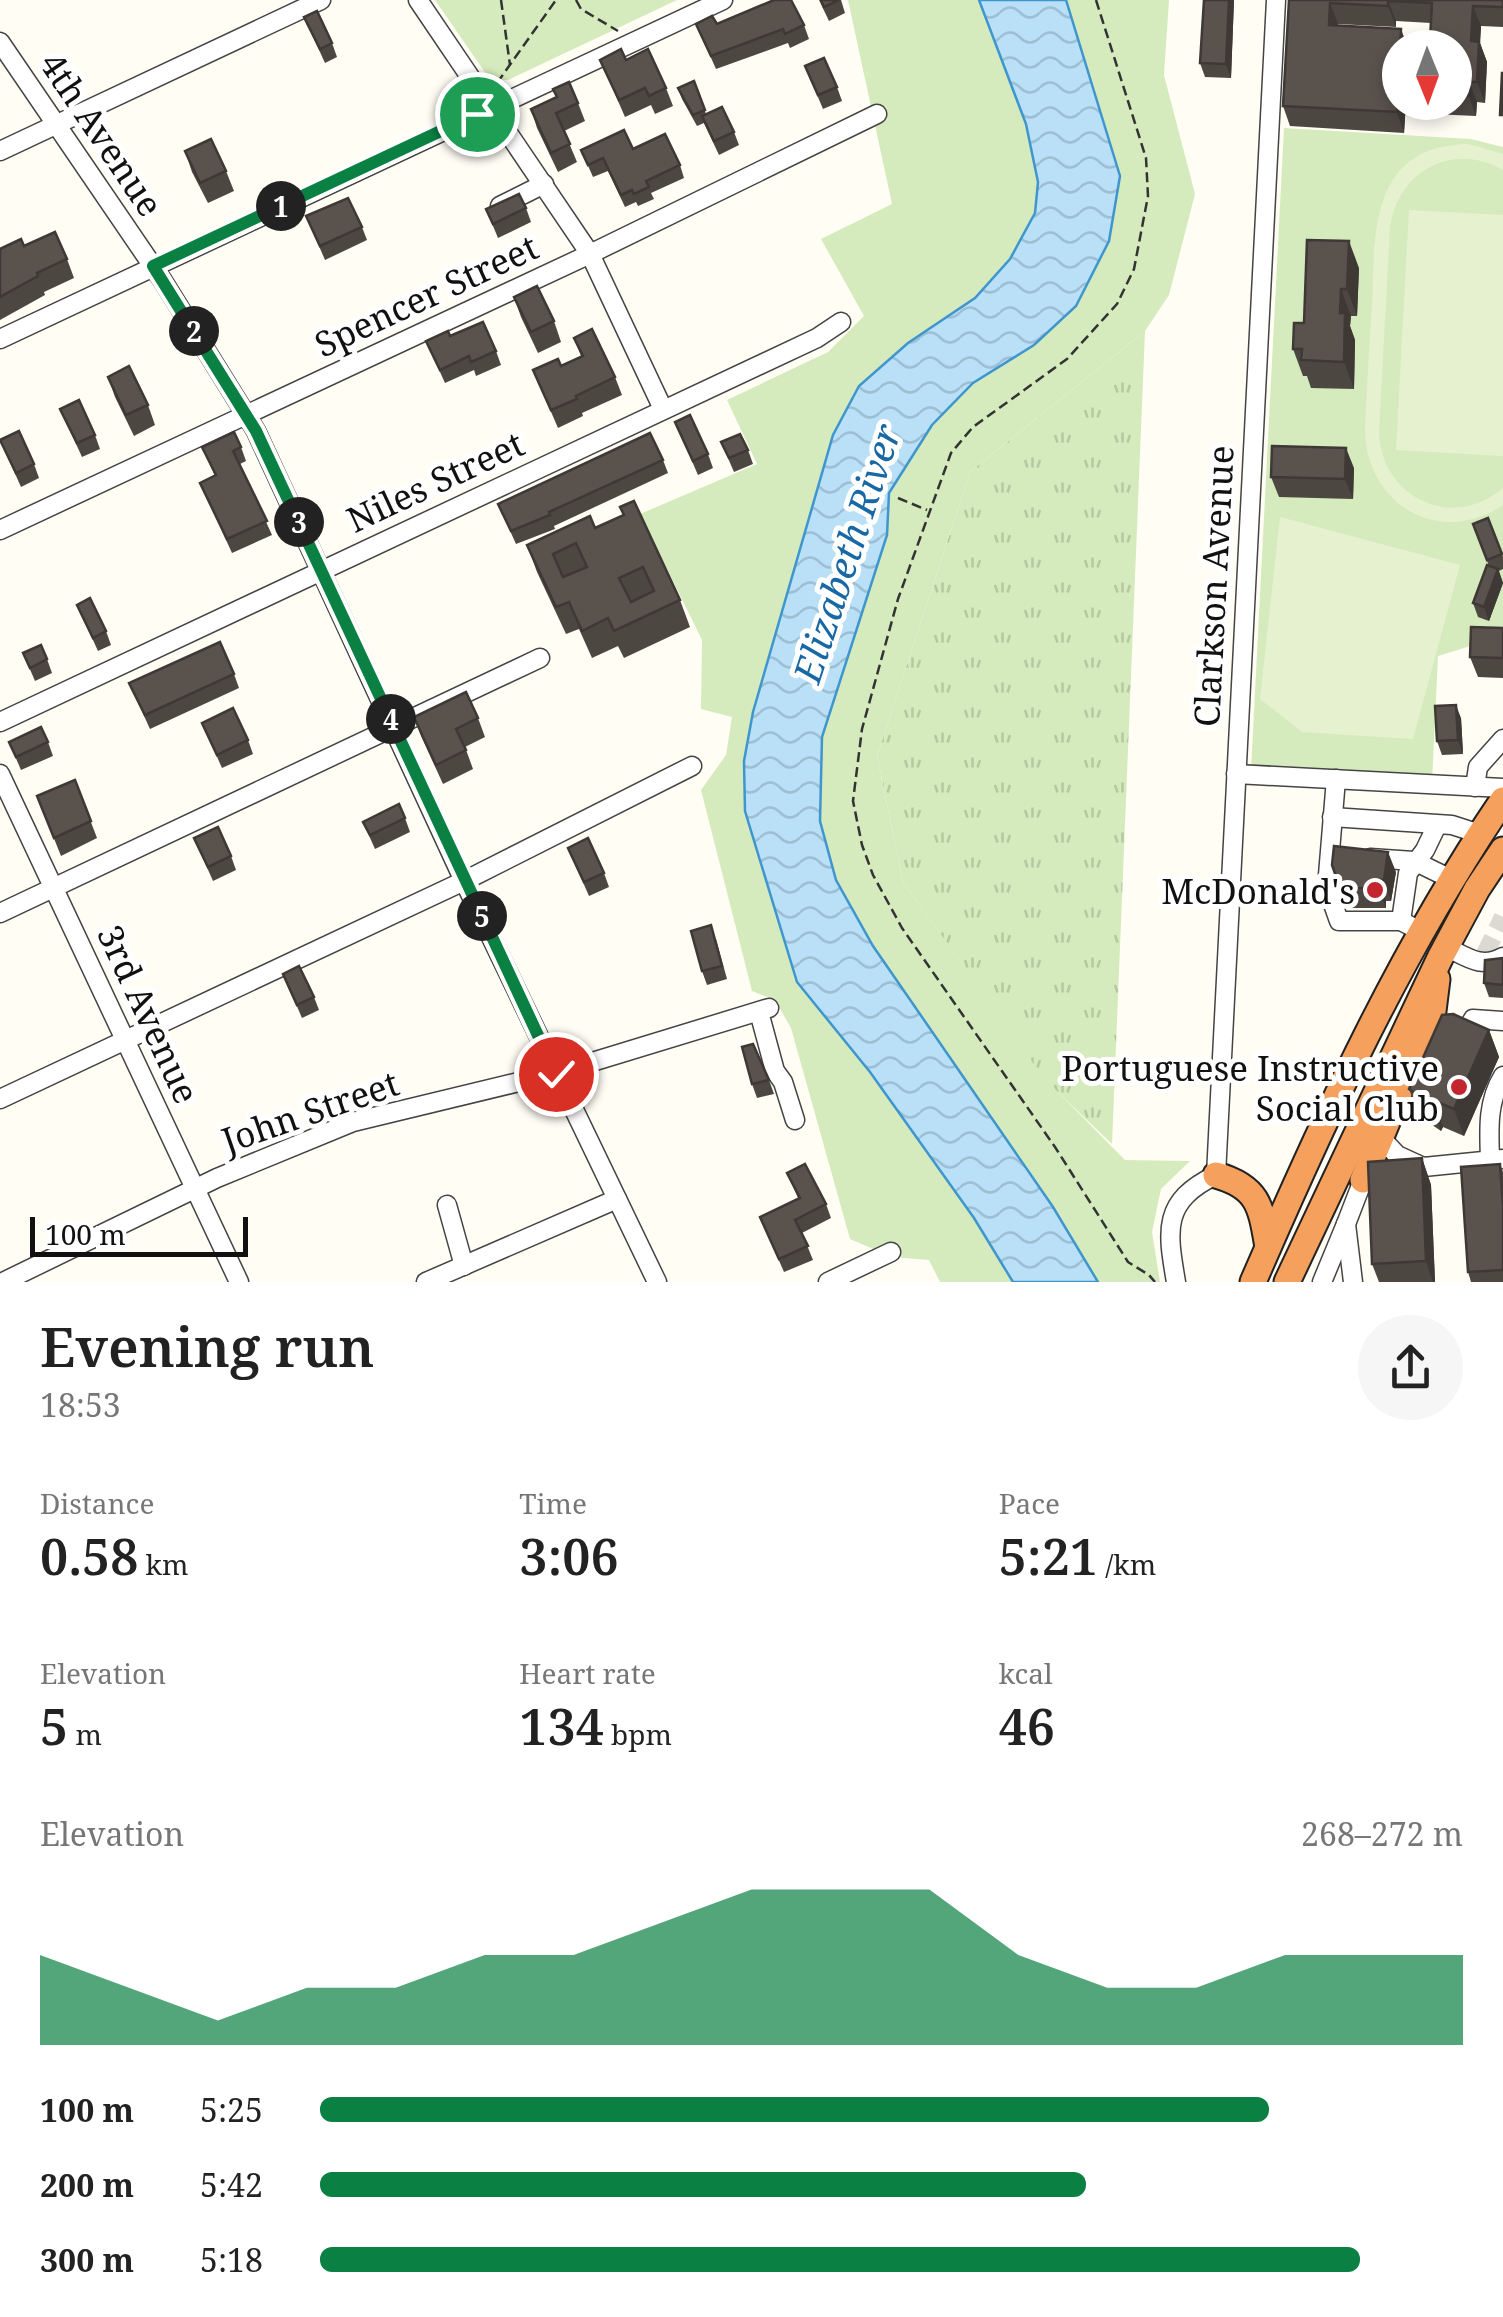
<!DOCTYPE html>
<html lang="en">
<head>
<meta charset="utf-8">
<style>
	:root { --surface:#fff; --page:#f6f6f6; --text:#222; --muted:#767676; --accent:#0b8043 }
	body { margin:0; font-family:"Noto Serif",serif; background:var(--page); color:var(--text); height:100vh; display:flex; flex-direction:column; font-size:38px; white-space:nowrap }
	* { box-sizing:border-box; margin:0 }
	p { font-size:32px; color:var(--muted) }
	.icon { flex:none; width:55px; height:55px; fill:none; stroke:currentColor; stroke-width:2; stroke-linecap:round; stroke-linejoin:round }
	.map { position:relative; height:1282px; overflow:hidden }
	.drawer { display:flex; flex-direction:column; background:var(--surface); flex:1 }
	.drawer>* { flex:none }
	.needle { width:65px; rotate:179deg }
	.controls { position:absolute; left:1382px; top:30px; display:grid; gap:20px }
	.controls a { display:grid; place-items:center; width:90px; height:90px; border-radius:50%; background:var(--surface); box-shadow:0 5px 15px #0003; font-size:50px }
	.scale { position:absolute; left:30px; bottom:25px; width:218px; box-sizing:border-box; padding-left:10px; border:5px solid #111; border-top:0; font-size:28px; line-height:35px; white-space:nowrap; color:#111; -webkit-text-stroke:8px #fff; paint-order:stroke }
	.pin { position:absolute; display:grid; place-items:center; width:85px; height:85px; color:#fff; margin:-42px; border:5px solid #fff; border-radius:50%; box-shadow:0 2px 10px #0007 }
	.km { position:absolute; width:50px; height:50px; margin:-25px; border-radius:50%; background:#222; color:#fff; font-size:28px; line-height:50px; text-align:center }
	.round { display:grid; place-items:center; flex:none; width:105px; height:105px; border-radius:52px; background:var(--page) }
	.headline { display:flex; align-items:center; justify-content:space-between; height:170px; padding:0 40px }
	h1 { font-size:55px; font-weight:600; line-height:75px }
	.stats { display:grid; grid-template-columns:repeat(3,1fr); gap:15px; height:170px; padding:10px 40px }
	.stats div { display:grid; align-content:center }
	.stats b { font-size:50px; font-weight:600 }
	.stats small { font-size:28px; font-weight:400 }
	.stats p { font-size:28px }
	.chart { height:280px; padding:20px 40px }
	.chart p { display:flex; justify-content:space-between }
	.chart svg { width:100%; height:180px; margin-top:10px; fill:var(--accent); opacity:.7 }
	ul { padding:0 40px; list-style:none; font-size:32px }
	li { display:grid; grid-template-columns:160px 120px 1fr; align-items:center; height:75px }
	li i { height:25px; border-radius:12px; background:var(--accent) }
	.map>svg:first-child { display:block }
	.grass { fill:url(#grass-tufts) }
	.park { fill:#d5ebbd }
	.pitch { fill:#e6f2cf }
	.water { fill:url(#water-waves); stroke:#3f96cf; stroke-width:2.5 }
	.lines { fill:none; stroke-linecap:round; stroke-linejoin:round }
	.minor-tunnel { stroke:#dbdad2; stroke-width:18; stroke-dasharray:18 9; stroke-linecap:butt }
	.minor-casing { stroke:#444; stroke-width:21 }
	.highway-casing { stroke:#222; stroke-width:29 }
	.path { stroke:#333; stroke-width:2.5; stroke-dasharray:10 5; stroke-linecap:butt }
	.minor { stroke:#fff; stroke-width:18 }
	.highway { stroke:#f5a15d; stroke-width:25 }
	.wall { fill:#4d4742 }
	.shaded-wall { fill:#3f3936 }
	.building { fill:#5a524d; stroke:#3f3936; stroke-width:2.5; fill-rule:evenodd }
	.route-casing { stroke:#fff; stroke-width:20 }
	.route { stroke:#0b8043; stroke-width:12 }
	.poi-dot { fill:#c3262f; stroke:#fff; stroke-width:4 }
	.labels { text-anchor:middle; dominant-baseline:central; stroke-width:10; stroke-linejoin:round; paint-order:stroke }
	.street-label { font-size:35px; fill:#111; stroke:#fff }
	.poi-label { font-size:35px; fill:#111; stroke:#fff; text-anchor:end }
	.water-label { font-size:38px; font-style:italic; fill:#1768a5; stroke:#fff }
</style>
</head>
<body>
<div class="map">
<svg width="1503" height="1282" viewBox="0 0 1503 1282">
	<defs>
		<pattern id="grass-tufts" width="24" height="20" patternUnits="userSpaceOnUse" patternTransform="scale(2.5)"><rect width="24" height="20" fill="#d5ebbd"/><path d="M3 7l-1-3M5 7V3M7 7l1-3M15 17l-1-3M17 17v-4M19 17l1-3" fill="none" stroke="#b6c8a1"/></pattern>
		<pattern id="water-waves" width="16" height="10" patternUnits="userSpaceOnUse" patternTransform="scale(2.5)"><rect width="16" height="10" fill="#b9e0f7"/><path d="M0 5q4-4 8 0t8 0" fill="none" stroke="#9ebfd3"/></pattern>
	</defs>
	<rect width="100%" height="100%" fill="#fffdf4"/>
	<path class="grass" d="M1145 331 1112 1144 1043 1078 903 882 877 756 970 472Z"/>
	<g class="park">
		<path d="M435 0H677L508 80 491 81Z"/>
		<path d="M848 0H1169L1164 75 1195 194 1169 295 1145 331 970 472 877 756 903 882 1043 1077 1125 1160 1190 1161 1161 1189 1152 1232 1160 1282H940L929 1260 892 1257 850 1239 791 1028 775 1000 752 991 701 790 726 755 732 717 701 709 702 640 640 514 757 464 727 400 828 352 864 316 821 239 892 204Z"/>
		<path d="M1284 128 1471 139 1503 147V636L1438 656 1432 782 1251 770Z"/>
	</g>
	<g class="pitch">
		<path d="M1468 144 1503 154V170C1453 141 1398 171 1390 227L1379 431C1380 497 1452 532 1503 488V505C1439 548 1366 504 1365 430 1367 389 1369 347 1372 306 1375 233 1369 146 1468 144Z"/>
		<path d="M1409 210 1503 215V456L1396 450Z"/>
		<path d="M1280 517 1460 565 1413 739 1302 732 1260 699Z"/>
	</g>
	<path class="water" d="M979 0H1066L1120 176 1109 241 1076 306 1034 345 973 383 932 425 889 493 887 535 822 737 820 821 836 880 873 946 1053 1207 1098 1282H1013L974 1218 870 1072 797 982 745 811 744 761 753 712 833 435 859 386 908 343 975 298 1010 259 1035 213 1038 182 1026 124Z"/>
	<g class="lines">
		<path class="minor-tunnel" d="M1485 954 1503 917"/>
		<g class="minor-casing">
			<g id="minor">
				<path d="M418 0 590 254 663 409"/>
				<path d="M0 42 163 281 256 431 464 881 657 1282"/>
				<path d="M0 151 321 0"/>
				<path d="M500 206 544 184"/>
				<path d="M0 339 723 0"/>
				<path d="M0 530 590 254 877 114"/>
				<path d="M0 722 817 338 841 322"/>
				<path d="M0 774 239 1282"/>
				<path d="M1236 774 1503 788"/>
				<path d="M1336 779 1327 887 1339 921H1401L1422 932"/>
				<path d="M1475 787 1478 767 1503 739"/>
				<path d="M1332 817 1452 825 1480 834"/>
				<path d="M1370 858 1414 861 1451 879"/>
				<path d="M0 913 540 658"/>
				<path d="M1401 921 1408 873 1425 850 1437 825"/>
				<path d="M1446 947C1467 957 1481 969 1503 957"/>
				<path d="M759 1012 775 1071 783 1082 795 1120"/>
				<path d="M1454 1031 1468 1028 1473 1019 1503 1021"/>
				<path d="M0 1099 464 881 692 766"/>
				<path d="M1382 1139 1397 1155 1421 1166"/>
				<path d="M1490 1159C1489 1130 1487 1102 1503 1076"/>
				<path d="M1404 1169 1503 1159"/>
				<path d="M447 1205 464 1266"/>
				<path d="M3 1282 217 1178 353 1122 556 1073 769 1008"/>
				<path d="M426 1282 617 1199"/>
				<path d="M828 1282 891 1252"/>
				<path d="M1176 1282C1167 1230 1162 1201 1216 1175L1276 0"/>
				<path d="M1322 1282 1346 1224"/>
				<path d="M1353 1282 1346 1224 1363 1180 1374 1175"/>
			</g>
		</g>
		<g class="highway-casing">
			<g id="highway">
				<path d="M1216 1175C1259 1187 1261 1207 1268 1247"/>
				<path d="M1363 1180 1433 1011 1437 979"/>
				<path d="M1253 1282C1325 1116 1401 950 1503 800"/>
				<path d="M1287 1282 1440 958 1477 889 1503 850"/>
			</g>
		</g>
		<g class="path">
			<path d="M501 0 510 65"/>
			<path d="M576 0 581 9 618 31"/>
			<path d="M1096 0 1146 158 1148 196 1134 269 1117 304 1067 359 973 427 951 453 898 599 862 729 853 801 862 845 873 875 902 928 1055 1147 1128 1262 1149 1275 1155 1282"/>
			<path d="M497 83 556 0"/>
			<path d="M898 498 927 510"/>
		</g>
		<use href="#minor" class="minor"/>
		<use href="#highway" class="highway"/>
	</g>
	<g class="wall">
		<path d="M819 0H841L845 13 829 21Z"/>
		<path d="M1204 0H1234L1231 78 1205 77 1200 63Z"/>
		<path d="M1289 0H1503V27L1481 26 1480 43 1487 62 1485 103 1477 102 1476 116 1433 114 1429 102H1455V48L1430 39 1431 23 1396 21V27L1338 24V26L1400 102H1406L1404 133 1290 126 1283 106Z"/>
		<path d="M304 17 332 43 337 57 325 63Z"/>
		<path d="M696 24 804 25 809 39 790 48 788 43 716 69Z"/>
		<path d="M600 60H626L666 88 673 106 655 114 651 105 625 117Z"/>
		<path d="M805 66 837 87 842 101 823 109Z"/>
		<path d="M694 81 706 114 734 132 739 145 719 155 704 123 697 126 682 99 678 88Z"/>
		<path d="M578 103 585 121 564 131 577 162 558 172 537 128 531 109Z"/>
		<path d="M633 149 680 165 684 178 651 193 654 199 638 206 636 202 625 207 608 171 593 177 581 150Z"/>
		<path d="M185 151 226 171 234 191 208 203 192 172Z"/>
		<path d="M526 208 531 222 498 238 486 209Z"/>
		<path d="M306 216 362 227 367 240 325 260Z"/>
		<path d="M24 246 67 259 74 278 44 292 45 295 0 320V249Z"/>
		<path d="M1359 268 1357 316H1351L1350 326 1355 340 1354 389 1311 388 1307 376H1303L1293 349 1304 323Z"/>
		<path d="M514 297 554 321 561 342 538 353 521 317Z"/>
		<path d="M450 336 496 351 501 365 476 376 474 370 445 383 426 341Z"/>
		<path d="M574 338 615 377 622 395 582 413 583 416 558 428 533 370 561 366 581 356Z"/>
		<path d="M108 377 148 405 155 425 134 436 115 397Z"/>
		<path d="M60 409 95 435 100 449 82 457Z"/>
		<path d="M675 422 708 454 713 468 698 475Z"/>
		<path d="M0 440 34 464 39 478 21 487Z"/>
		<path d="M721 442 748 450 753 464 734 472Z"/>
		<path d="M202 447H241L246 461 240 464 272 535 232 553 200 483 215 476Z"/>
		<path d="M663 460 668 473 554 526 555 529 516 544 498 504Z"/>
		<path d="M1354 468 1353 499 1279 497 1271 477Z"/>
		<path d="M1488 518 1503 557V569L1499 571 1503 583 1489 621 1478 617 1473 603 1489 566 1473 524Z"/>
		<path d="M595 528 680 600 690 627 624 658 618 646 592 658 579 629 566 634 537 572 527 545Z"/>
		<path d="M77 605 106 631 111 645 98 651Z"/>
		<path d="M1503 628V678L1478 677 1470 657Z"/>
		<path d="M23 653 47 659 52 673 35 681Z"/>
		<path d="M234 674 239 688 150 729 129 683Z"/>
		<path d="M414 717 478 718 485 737 465 747 473 769 443 784 421 736Z"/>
		<path d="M1461 718 1463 754 1442 755 1437 741Z"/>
		<path d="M202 723 248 740 253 754 222 768Z"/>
		<path d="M9 742H48L53 756 21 770Z"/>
		<path d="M75 780 97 838 61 856 37 796Z"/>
		<path d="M405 818 410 832 375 849 363 822Z"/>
		<path d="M194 838 231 856 236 870 213 881Z"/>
		<path d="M568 848 604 873 609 887 589 896Z"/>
		<path d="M1332 865 1396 872 1391 901H1386V908H1348Z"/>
		<path d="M716 939 727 979 707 985 702 971Z"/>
		<path d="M1503 958V998L1489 997 1484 983Z"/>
		<path d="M283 974 314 997 319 1010 302 1018Z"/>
		<path d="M1489 1030 1499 1057 1464 1136 1443 1127 1441 1131 1419 1116 1409 1089Z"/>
		<path d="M769 1080 774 1094 757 1098 752 1084Z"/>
		<path d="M1422 1158 1431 1185 1435 1282H1379L1372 1264Z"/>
		<path d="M1500 1164 1503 1172V1282H1471L1468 1272Z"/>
		<path d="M787 1173 826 1204 831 1218 802 1233 813 1260 784 1272 760 1217 798 1198Z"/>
	</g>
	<g class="shaded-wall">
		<path d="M1229 0H1234L1231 78 1226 64Z"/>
		<path d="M1388 1 1396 21V27L1388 6Z"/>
		<path d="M1330 3 1338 24 1337 46 1329 25Z"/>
		<path d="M1473 6 1481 26 1480 43 1487 62 1485 103 1477 82 1471 41Z"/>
		<path d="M1401 29 1408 48H1400Z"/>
		<path d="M1400 53V102H1406L1404 133 1397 112Z"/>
		<path d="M1469 82 1477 102 1476 116 1469 96Z"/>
		<path d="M1349 241 1359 268 1357 316 1347 289Z"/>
		<path d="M1341 289 1351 316 1350 326 1355 340 1354 389 1344 362 1340 313Z"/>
		<path d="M1346 448 1354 468 1353 499 1345 479Z"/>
		<path d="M1498 569 1503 583 1489 621 1484 607Z"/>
		<path d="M1456 705 1461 718 1463 754 1458 740Z"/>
		<path d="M1388 852 1396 872 1391 901 1384 880Z"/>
		<path d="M1379 880 1386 901V908L1378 888Z"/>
		<path d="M1489 1030 1499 1057 1464 1136 1454 1109Z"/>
		<path d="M1433 1100 1443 1127 1441 1131 1431 1104Z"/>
		<path d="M1422 1158 1431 1185 1435 1282H1433L1426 1261Z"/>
	</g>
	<g class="building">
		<path d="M774 0H791L804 25 785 34 783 29 711 56 696 24 712 16 717 24Z"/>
		<path d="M821 0H839L824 7Z"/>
		<path d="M1204 0H1229L1226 64 1200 63Z"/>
		<path d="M1289 0H1503V7L1473 6 1471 41 1479 42 1477 82H1469V96L1455 95V48H1422L1423 39H1430L1432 3 1388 1V6L1330 3 1329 25 1401 29 1397 112 1283 106Z"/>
		<path d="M317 11 332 43 320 49 304 17Z"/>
		<path d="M621 49 626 60 648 49 666 88 649 96 645 88 619 100 600 60Z"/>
		<path d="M824 58 837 87 818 95 805 66Z"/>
		<path d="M1502 73H1503V115H1500Z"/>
		<path d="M694 81 705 110 693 115 678 88Z"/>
		<path d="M569 82 578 103 556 113 570 144 551 153 531 109 557 97 553 89Z"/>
		<path d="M722 107 734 132 714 141 702 116Z"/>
		<path d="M624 130 633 149 665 134 680 165 646 181 649 187 634 194 632 190 621 195 603 158 588 165 581 150Z"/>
		<path d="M211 139 226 171 200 183 185 151Z"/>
		<path d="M519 194 526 208 493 224 486 209Z"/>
		<path d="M348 198 362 227 320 246 306 216Z"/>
		<path d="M55 232 67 259 37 273 38 276 0 297V249L21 239 24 246Z"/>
		<path d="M1307 240 1349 241 1347 289H1341L1340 313H1345L1344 362 1301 360 1302 349H1293L1294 323H1304Z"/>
		<path d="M537 286 554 321 531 332 514 297Z"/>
		<path d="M483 322 496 351 471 362 469 356 440 370 426 341 448 331 450 336Z"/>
		<path d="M592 329 615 377 576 396 577 399 551 410 533 370 558 359 561 366 583 356 574 338Z"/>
		<path d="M129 366 148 405 126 415 108 377Z"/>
		<path d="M79 400 95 435 77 443 60 409Z"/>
		<path d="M690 415 708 454 693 461 675 422Z"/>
		<path d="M19 431 34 464 16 473 0 440Z"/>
		<path d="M234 432 241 447 233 451 267 521 227 539 200 483 216 475 202 447Z"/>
		<path d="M650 433 663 460 549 512 550 515 511 531 498 504Z"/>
		<path d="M740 434 748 450 729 458 721 442Z"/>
		<path d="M1272 446 1346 448 1345 479 1271 477Z"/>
		<path d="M634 501 680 600 614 631 608 618 582 631 569 602 556 607 527 545 590 516 595 528 624 515 620 507ZM576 543 587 567 563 577 553 554ZM643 567 654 591 631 602 619 578Z"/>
		<path d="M1488 518 1502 554 1487 560 1473 524Z"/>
		<path d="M1487 565 1498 569 1484 607 1473 603Z"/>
		<path d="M90 598 106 631 93 638 77 605Z"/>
		<path d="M1471 627 1503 628V658L1470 657Z"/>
		<path d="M220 642 234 674 145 715 129 683Z"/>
		<path d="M41 645 47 659 30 668 23 653Z"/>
		<path d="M466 692 478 718 456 729 466 750 436 765 414 717Z"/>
		<path d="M1456 705 1458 740 1437 741 1435 706Z"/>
		<path d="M233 708 248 740 217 755 202 723Z"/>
		<path d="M41 727 48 742 16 757 9 742Z"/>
		<path d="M75 780 91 821 54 838 37 796Z"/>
		<path d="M399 804 405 818 370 835 363 822Z"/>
		<path d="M218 827 231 856 208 867 194 838Z"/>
		<path d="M588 838 604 873 584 882 568 848Z"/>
		<path d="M1334 846 1388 852 1384 880H1379L1378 888H1340L1332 865Z"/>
		<path d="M711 925 722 966 702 971 691 931Z"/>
		<path d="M1503 958V985L1484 983 1485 960Z"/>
		<path d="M299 966 314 997 297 1005 283 974Z"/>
		<path d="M1453 1014 1489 1030 1454 1109 1433 1100 1431 1104 1409 1089 1442 1015Z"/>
		<path d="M753 1044 769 1080 752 1084 742 1047Z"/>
		<path d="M1422 1158 1426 1261 1372 1264 1368 1162Z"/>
		<path d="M805 1164 826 1204 795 1220 808 1246 779 1259 760 1217 800 1198 787 1173Z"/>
		<path d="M1500 1164 1503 1206V1270L1468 1272 1461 1167Z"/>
	</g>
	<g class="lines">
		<g class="route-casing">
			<path id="route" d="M477 114 153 266 256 431 556 1074"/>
		</g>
		<use href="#route" class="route"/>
	</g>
	<g class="poi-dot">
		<circle cx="1375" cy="890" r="10"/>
		<circle cx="1459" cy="1087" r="10"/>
	</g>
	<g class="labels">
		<g class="street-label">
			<text transform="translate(102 134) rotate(56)">4th Avenue</text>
			<text transform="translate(426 295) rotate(-25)">Spencer Street</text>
			<text transform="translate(435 481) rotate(-25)">Niles Street</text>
			<text transform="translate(1213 586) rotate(-87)">Clarkson Avenue</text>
			<text transform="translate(149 1014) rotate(65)">3rd Avenue</text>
			<text transform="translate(310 1111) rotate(-19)">John Street</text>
		</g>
		<g class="poi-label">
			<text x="1355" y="890">McDonald's</text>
			<text x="1439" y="1067">Portuguese Instructive<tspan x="1439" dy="40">Social Club</tspan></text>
		</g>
		<g class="water-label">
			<text transform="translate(846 553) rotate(-72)">Elizabeth River</text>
		</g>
	</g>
</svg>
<div class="controls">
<a><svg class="needle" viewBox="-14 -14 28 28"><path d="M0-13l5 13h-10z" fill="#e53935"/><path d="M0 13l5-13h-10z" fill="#767676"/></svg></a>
</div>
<div class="scale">100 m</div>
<div class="pin" style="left:477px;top:114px;background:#1e9e55"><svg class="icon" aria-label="arrive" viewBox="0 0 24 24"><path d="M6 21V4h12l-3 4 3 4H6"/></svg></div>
<div class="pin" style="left:556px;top:1074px;background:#d93025"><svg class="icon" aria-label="check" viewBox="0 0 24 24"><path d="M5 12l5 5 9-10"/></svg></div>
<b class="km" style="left:281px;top:206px">1</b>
<b class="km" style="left:194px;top:331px">2</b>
<b class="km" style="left:299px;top:522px">3</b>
<b class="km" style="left:391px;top:719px">4</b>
<b class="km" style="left:482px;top:916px">5</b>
</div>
<section class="drawer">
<div class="headline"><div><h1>Evening run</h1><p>18:53</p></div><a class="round"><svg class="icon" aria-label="share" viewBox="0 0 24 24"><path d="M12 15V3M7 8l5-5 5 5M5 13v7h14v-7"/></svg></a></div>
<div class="stats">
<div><p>Distance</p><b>0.58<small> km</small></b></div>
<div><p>Time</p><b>3:06</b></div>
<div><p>Pace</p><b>5:21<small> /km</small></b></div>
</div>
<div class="stats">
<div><p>Elevation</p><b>5<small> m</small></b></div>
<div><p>Heart rate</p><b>134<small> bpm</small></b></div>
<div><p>kcal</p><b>46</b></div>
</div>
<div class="chart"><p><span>Elevation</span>268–272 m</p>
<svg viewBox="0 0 160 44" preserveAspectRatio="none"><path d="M0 44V22L10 30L20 38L30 30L40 30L50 22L60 22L70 14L80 6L90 6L100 6L110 22L120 30L130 30L140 22L150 22L160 22V44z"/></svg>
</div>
<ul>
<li><b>100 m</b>5:25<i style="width:83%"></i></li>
<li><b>200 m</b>5:42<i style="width:67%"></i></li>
<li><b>300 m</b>5:18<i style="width:91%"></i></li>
</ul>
</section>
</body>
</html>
